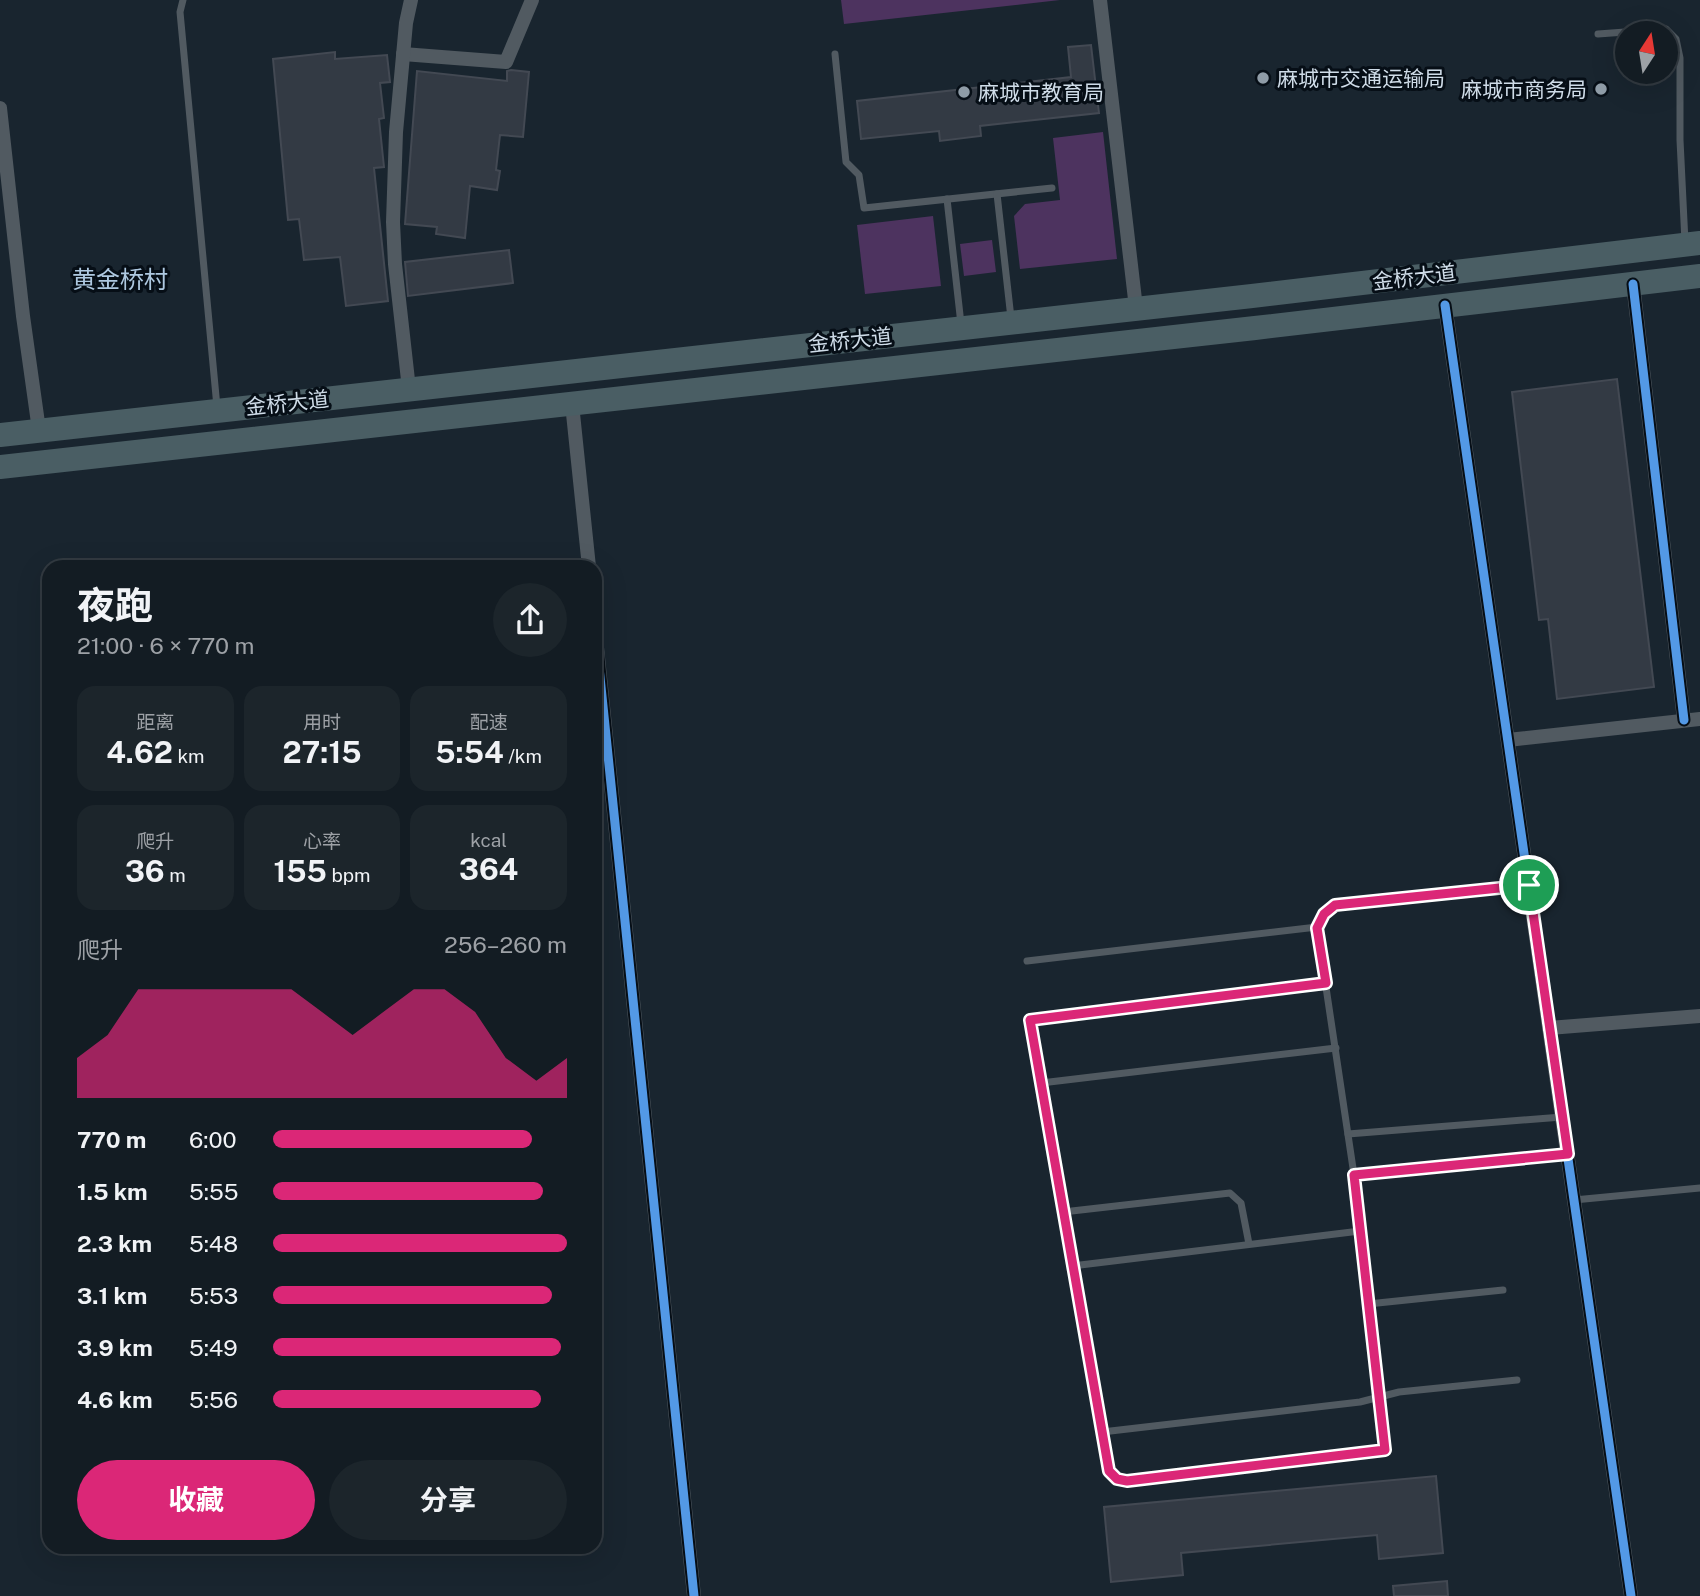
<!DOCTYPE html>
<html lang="zh">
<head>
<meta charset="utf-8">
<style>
	:root { --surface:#131c23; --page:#1c252b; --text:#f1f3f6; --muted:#9da1a6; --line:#323a41; --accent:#db2777 }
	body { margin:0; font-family:"Public Sans","Noto Sans SC",sans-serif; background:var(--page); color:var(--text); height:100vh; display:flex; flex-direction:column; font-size:26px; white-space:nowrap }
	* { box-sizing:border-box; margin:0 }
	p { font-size:23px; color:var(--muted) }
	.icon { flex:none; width:38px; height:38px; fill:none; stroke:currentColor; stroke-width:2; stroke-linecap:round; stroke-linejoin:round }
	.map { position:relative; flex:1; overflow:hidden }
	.panel { position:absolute; left:42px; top:560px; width:560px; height:994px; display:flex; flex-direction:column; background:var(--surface); border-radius:21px; box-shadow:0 7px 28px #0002,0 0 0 2px var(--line) }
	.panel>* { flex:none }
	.needle { width:46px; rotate:12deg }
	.fabs { position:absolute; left:1615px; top:21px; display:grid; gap:14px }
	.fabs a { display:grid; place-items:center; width:63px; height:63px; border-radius:50%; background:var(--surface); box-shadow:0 7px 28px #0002,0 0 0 2px var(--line); font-size:35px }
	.pin { position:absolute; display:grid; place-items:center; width:60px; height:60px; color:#fff; margin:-30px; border:4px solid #fff; border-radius:50%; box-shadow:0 2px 7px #0007 }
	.round { display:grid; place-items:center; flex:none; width:74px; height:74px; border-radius:37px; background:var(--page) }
	.headline { display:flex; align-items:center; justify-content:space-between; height:119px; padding:0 35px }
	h1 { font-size:38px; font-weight:700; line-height:52px }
	.metrics { display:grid; grid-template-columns:repeat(3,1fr); gap:10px; height:119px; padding:7px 35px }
	.metrics div { display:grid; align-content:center; border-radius:18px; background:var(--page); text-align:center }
	.metrics b { font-size:30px; font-weight:700 }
	.metrics small { font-size:19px; font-weight:400 }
	.metrics p { font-size:19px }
	.chart { height:196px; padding:14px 35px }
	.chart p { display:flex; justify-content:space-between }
	.chart svg { width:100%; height:126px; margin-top:7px; fill:var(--accent); opacity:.7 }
	.button { display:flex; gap:14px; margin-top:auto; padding:14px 35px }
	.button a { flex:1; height:80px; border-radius:42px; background:var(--accent); color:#fff; font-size:28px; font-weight:700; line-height:80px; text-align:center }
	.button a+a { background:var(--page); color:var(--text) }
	ul { padding:0 35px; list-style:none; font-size:23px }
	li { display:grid; grid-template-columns:112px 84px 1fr; align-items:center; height:52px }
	li i { height:18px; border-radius:9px; background:var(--accent) }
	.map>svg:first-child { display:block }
	.green { fill:#4d335f }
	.building { fill:#333a44; stroke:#434953; stroke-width:2 }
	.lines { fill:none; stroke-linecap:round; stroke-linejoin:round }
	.service { stroke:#515a61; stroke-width:7 }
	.minor { stroke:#515a61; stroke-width:14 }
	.trunk { stroke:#4a5e64; stroke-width:24 }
	.cycleway-casing { stroke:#060e16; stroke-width:13 }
	.cycleway { stroke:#5399e6; stroke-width:9 }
	.route-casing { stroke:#fff; stroke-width:14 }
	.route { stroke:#db2777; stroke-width:9 }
	.poi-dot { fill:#8f9ca7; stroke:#060e16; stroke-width:2.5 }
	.labels { text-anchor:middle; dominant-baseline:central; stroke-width:6; stroke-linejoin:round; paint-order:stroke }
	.poi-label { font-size:21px; fill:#cfdce8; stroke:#060e16; text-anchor:start }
	.street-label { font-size:21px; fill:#cfdce8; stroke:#060e16 }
	.quarter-label { font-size:24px; fill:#aec8e0; stroke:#060e16 }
</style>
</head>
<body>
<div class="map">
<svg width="1700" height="1596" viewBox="0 0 1700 1596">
	<rect width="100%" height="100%" fill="#19252f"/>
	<g class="green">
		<path d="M841 0H1060L844 24Z"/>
		<path d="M1103 132 1117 259 1020 269 1014 216 1025 204 1060 200 1053 138Z"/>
		<path d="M933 216 941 286 865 294 857 225Z"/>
		<path d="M992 240 996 272 964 276 960 244Z"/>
	</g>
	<g class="building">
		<path d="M1091 45 1099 113 980 126 981 136 940 141 939 131 861 139 857 101 1071 77 1068 47Z"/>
		<path d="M335 52V59L387 55 390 82 380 83 384 118 379 119 384 167 374 168 388 301 346 306 340 257 304 260 299 219 288 220 273 59Z"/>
		<path d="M511 70 529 72 523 137 500 135 496 170 500 171 497 190 470 186 465 238 436 234 437 227 405 224 417 71 507 81V71Z"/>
		<path d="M509 250 513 283 408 296 405 262Z"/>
		<path d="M1617 379 1654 687 1557 699 1548 619 1539 620 1512 392Z"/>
		<path d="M1436 1476 1443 1553 1379 1559 1377 1535 1181 1553 1183 1575 1111 1582 1104 1507Z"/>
		<path d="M1447 1581 1448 1596H1394L1393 1586Z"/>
	</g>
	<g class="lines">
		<g class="service">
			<path d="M183 0 180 12 217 407"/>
			<path d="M1598 34 1666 29 1676 39 1680 58V140L1685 242"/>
			<path d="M835 54 846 162 859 175 864 208 1052 188"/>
			<path d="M997 194 1011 318"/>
			<path d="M947 199 961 324"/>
			<path d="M1027 961 1317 927"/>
			<path d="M1326 983 1030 1020 1109 1471 1117 1479 1127 1481 1385 1450 1354 1175 1317 927 1324 914 1335 905 1529 885"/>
			<path d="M1041 1083 1336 1048"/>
			<path d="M1348 1134 1562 1117"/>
			<path d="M1354 1175 1568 1155"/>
			<path d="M1574 1200 1700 1188"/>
			<path d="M1063 1212 1230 1193 1241 1203 1249 1244"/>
			<path d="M1072 1266 1360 1231"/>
			<path d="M1368 1304 1503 1290"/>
			<path d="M1102 1432 1360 1402 1399 1392 1517 1380"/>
		</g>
		<g class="minor">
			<path d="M1100 0 1136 308"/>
			<path d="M403 54 506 62 532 0"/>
			<path d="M0 108 23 316 39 430"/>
			<path d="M1633 284 1684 720"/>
			<path d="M1445 305 1631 1596"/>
			<path d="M409 389 395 264 393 222 396 132 406 23 411 0"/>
			<path d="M572 404 589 567"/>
			<path d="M595 628 694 1596"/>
			<path d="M1508 740 1700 719"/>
			<path d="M1549 1028 1700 1016"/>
		</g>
		<g class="trunk">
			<path d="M0 435 1252 296 1700 243"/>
			<path d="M0 467 1255 328 1700 276"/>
		</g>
		<g class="cycleway-casing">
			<g id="cycleway">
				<path d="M1633 284 1684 720"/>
				<path d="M1445 305 1631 1596"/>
				<path d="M595 628 694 1596"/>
			</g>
		</g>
		<use href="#cycleway" class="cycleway"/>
	</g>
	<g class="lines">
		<g class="route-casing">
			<path id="route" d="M1529 885 1568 1154 1354 1175 1385 1450 1127 1481 1117 1479 1109 1471 1030 1020 1326 983 1317 928 1324 914 1335 905Z"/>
		</g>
		<use href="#route" class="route"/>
	</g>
	<g class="poi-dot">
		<circle cx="1263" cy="78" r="7"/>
		<circle cx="1601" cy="89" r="7"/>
		<circle cx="964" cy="92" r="7"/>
	</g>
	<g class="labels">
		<g class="poi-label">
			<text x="1277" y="78">麻城市交通运输局</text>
			<text x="1587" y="89" text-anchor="end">麻城市商务局</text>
			<text x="978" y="92">麻城市教育局</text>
		</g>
		<g class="street-label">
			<text transform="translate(1414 277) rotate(-7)">金桥大道</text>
			<text transform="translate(850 340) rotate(-6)">金桥大道</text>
			<text transform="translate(287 403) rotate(-6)">金桥大道</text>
		</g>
		<g class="quarter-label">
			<text x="120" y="279">黄金桥村</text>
		</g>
	</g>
</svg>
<div class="fabs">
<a><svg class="needle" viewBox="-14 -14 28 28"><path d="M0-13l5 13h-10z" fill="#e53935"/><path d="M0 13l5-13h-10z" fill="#9da1a6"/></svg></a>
</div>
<div class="pin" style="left:1529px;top:885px;background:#1e9e55"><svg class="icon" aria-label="arrive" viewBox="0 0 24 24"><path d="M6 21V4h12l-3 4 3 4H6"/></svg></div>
<section class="panel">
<div class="headline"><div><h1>夜跑</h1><p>21:00 · 6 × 770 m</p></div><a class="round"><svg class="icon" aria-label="share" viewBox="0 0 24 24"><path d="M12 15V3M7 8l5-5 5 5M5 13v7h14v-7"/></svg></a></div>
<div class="metrics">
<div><p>距离</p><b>4.62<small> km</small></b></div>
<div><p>用时</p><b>27:15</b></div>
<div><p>配速</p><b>5:54<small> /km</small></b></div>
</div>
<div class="metrics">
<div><p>爬升</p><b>36<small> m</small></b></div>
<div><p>心率</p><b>155<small> bpm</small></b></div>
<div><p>kcal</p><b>364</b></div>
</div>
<div class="chart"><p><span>爬升</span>256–260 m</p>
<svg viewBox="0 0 160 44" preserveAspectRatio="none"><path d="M0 44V30L10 22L20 6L30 6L40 6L50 6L60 6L70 6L80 14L90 22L100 14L110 6L120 6L130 14L140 30L150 38L160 30V44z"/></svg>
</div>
<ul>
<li><b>770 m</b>6:00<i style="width:88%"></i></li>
<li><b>1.5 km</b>5:55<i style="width:92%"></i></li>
<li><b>2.3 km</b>5:48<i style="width:100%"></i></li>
<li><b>3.1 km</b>5:53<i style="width:95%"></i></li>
<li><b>3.9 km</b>5:49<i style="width:98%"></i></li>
<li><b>4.6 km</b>5:56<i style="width:91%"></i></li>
</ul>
<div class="button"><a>收藏</a><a>分享</a></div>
</section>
</div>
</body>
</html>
